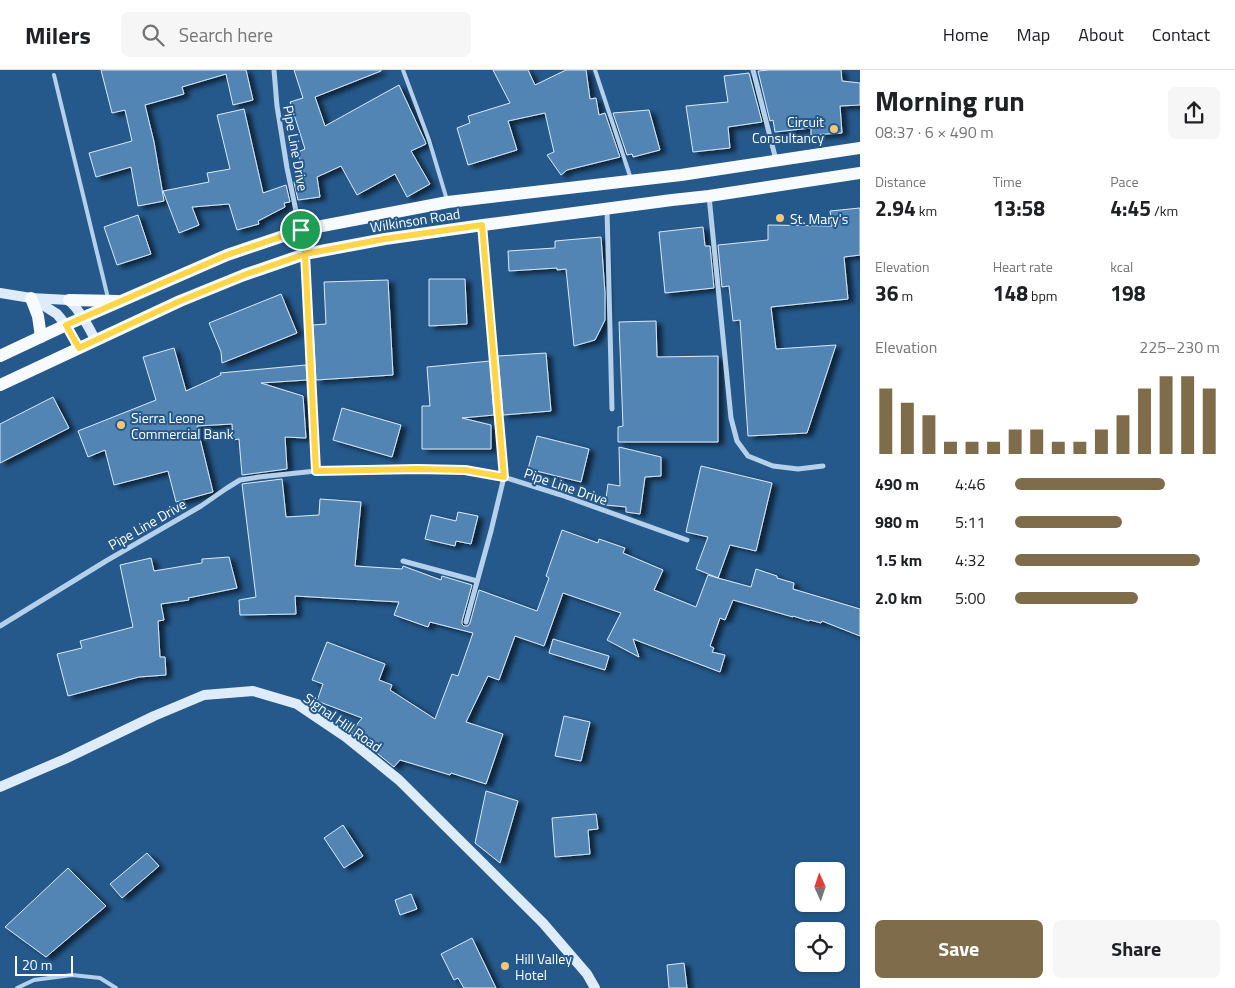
<!DOCTYPE html>
<html lang="en">
<head>
<meta charset="utf-8">
<style>
	:root { --surface:#fff; --page:#f6f6f6; --text:#202124; --muted:#757577; --line:#e0e0e0; --accent:#7f6c4a }
	body { margin:0; font-family:"Titillium Web",sans-serif; background:var(--page); color:var(--text); height:100vh; display:flex; flex-direction:column; font-size:19px; white-space:nowrap }
	* { box-sizing:border-box; margin:0 }
	p { font-size:16px; color:var(--muted) }
	.icon { flex:none; width:28px; height:28px; fill:none; stroke:currentColor; stroke-width:2; stroke-linecap:round; stroke-linejoin:round }
	.map { position:relative; flex:1; overflow:hidden }
	.drawer { display:flex; flex-direction:column; background:var(--surface); width:375px }
	.drawer>* { flex:none }
	.needle { width:32px; rotate:357deg }
	.fabs { position:absolute; left:795px; top:792px; display:grid; gap:10px }
	.fabs a { display:grid; place-items:center; width:50px; height:50px; border-radius:8px; background:var(--surface); box-shadow:0 1px 4px #0004; font-size:25px }
	.scale { position:absolute; left:15px; bottom:12px; width:58px; box-sizing:border-box; padding-left:5px; border:2px solid #fff; border-top:0; font-size:14px; line-height:18px; white-space:nowrap; color:#fff; -webkit-text-stroke:4px #25598b; paint-order:stroke }
	.pin { position:absolute; display:grid; place-items:center; width:42px; height:42px; color:#fff; margin:-21px; border:2px solid #fff; border-radius:50%; box-shadow:0 1px 5px #0007 }
	.round { display:grid; place-items:center; flex:none; width:52px; height:52px; border-radius:8px; background:var(--page) }
	.head { display:flex; align-items:center; justify-content:space-between; height:85px; padding:0 15px }
	h1 { font-size:28px; font-weight:700; line-height:38px }
	.stats { display:grid; grid-template-columns:repeat(3,1fr); gap:8px; height:85px; padding:5px 15px }
	.stats div { display:grid; align-content:center }
	.stats b { font-size:21px; font-weight:700 }
	.stats small { font-size:14px; font-weight:400 }
	.stats p { font-size:14px }
	.chart { height:140px; padding:10px 15px }
	.chart p { display:flex; justify-content:space-between }
	.chart svg { width:100%; height:90px; margin-top:5px; stroke:var(--accent); stroke-width:6 }
	.cta { display:flex; gap:10px; margin-top:auto; padding:10px 15px }
	.cta a { flex:1; height:58px; border-radius:8px; background:var(--accent); color:#fff; font-size:20px; font-weight:700; line-height:58px; text-align:center }
	.cta a+a { background:var(--page); color:var(--text) }
	ul { padding:0 15px; list-style:none; font-size:16px }
	li { display:grid; grid-template-columns:80px 60px 1fr; align-items:center; height:38px }
	li i { height:12px; border-radius:6px; background:var(--accent) }
	header { display:flex; align-items:center; gap:30px; box-sizing:border-box; height:70px; padding:0 25px; background:var(--surface); border-bottom:1px solid var(--line) }
	header strong { font-size:24px }
	nav { display:flex; gap:28px; margin-inline-start:auto; font-size:18px }
	.search { width:350px; height:45px; background:var(--page); display:flex; align-items:center; gap:12px; box-sizing:border-box; padding:0 18px; border-radius:8px; color:var(--muted); font-size:19px }
	main { display:flex; flex:1; min-height:0 }
	.map>svg:first-child { display:block }
	.building { fill:#5285b4; stroke:#d8e9f8; filter:url(#shadow) }
	.lines { fill:none; stroke-linecap:round; stroke-linejoin:round }
	.lane { stroke:#b4d0ea; stroke-width:4 }
	.street { stroke:#b4d0ea; stroke-width:5 }
	.secondary { stroke:#deebf8; stroke-width:10 }
	.primary { stroke:#f7fbfe; stroke-width:12 }
	.route-casing { stroke:#fff; stroke-width:10 }
	.route { stroke:#ffd54a; stroke-width:6 }
	.poi-dot { fill:#f4c778; stroke:#25598b; stroke-width:2 }
	.labels { text-anchor:middle; dominant-baseline:central; stroke-width:4; stroke-linejoin:round; paint-order:stroke }
	.poi-label { font-size:14px; fill:#fff; stroke:#25598b; text-anchor:start }
	.street-label { font-size:14px; fill:#fff; stroke:#25598b }
</style>
</head>
<body>
<header>
<strong>Milers</strong>
<div class="search"><svg class="icon" aria-label="search" viewBox="0 0 24 24"><circle cx="10" cy="10" r="6"/><path d="M15 15l6 6"/></svg>Search here</div>
<nav><a>Home</a><a>Map</a><a>About</a><a>Contact</a></nav>
</header>
<main>
<div class="map">
<svg width="860" height="918" viewBox="0 0 860 918">
	<defs>
		<filter id="shadow"><feDropShadow dx="5.5" dy="3" stdDeviation="2.5" flood-color="#0009"/></filter>
	</defs>
	<rect width="100%" height="100%" fill="#25598b"/>
	<g class="building">
		<path d="M101 0H246L253 30 233 35 226 4 182 17 184 24 145 35 154 72 164 131 138 136 131 97 96 107 89 83 132 71 125 40 112 43Z"/>
		<path d="M294 0H381V1L315 27 325 56 399 15 425 71 426 74 411 81 430 114 407 127 395 104 357 125 341 96 317 107 320 127 298 130 294 112 305 108 298 82 305 79 290 32 303 28Z"/>
		<path d="M493 0H528L535 15 566 0H586L590 29 596 28 599 45 605 43 620 87 567 100 561 105 547 85 554 82 545 43 508 51 517 80 468 95 457 58 470 53 468 46 510 33Z"/>
		<path d="M769 0H841L842 11 860 13V35L840 36 842 63 811 65V58L775 62 773 50 770 51 758 1Z"/>
		<path d="M749 3 762 52 728 57 730 78 693 82 686 36 728 32 724 6Z"/>
		<path d="M244 39 263 123 286 115 290 132 284 133 285 137 258 151 259 154 237 160 229 134 192 137 199 155 179 163 163 121 209 112 207 103 230 99 217 45Z"/>
		<path d="M649 40 660 80 633 87 632 84 627 85 613 43Z"/>
		<path d="M860 138V185L844 187 848 229 771 237 776 279 836 275 807 363 748 366 740 250 733 251 729 216 722 217 718 175 768 170V155L832 156 830 141Z"/>
		<path d="M138 145 151 184 117 195 104 157Z"/>
		<path d="M703 157 705 176H710L714 218 665 223 659 162Z"/>
		<path d="M601 167 605 223V250L595 270 574 276 566 199 557 200V198L509 201 508 181 555 178V171Z"/>
		<path d="M429 209H465L467 254 429 256Z"/>
		<path d="M388 210 393 305 316 310 313 255 326 254 324 212Z"/>
		<path d="M281 224 297 263 222 293 221 282 209 253Z"/>
		<path d="M656 251 657 287 718 286V372H618V357L623 356 619 252Z"/>
		<path d="M174 278 186 321 221 305 220 303 306 295 307 310 261 313 303 326 306 368 285 367 287 399 242 405 239 369 233 370 232 354 197 356 213 422 176 432 168 401 114 415 105 380 88 387 78 361 156 330 143 287Z"/>
		<path d="M546 283 551 341 503 345 498 286Z"/>
		<path d="M490 291 494 345 462 348 491 355V379H422V336H430L427 297Z"/>
		<path d="M53 327 69 358 0 393V354Z"/>
		<path d="M342 338 401 355 392 387 333 370Z"/>
		<path d="M537 366 589 379 581 412 528 399Z"/>
		<path d="M619 377 661 387V406L645 407 640 444 626 442V437L605 435 608 414 620 416Z"/>
		<path d="M701 396 772 413 756 481 730 475 718 508 751 517 756 499 777 506V508L794 513 793 519 860 539V566L822 551 821 553 810 550 809 551 793 546V547L733 530 725 550 720 548 710 576 714 578 712 582 725 585 720 602 633 569 639 587 607 570 621 543 563 523 544 576 515 566 499 610 488 606 466 652 503 664 486 714 451 703 450 705 400 690 394 697 351 662 362 648 317 631 323 614 312 610 327 572 385 594 379 610 392 615 390 620 435 649 452 604 458 606 473 563 430 552 428 557 394 545 399 532 295 526 296 544 240 545 239 530 256 527 242 414 282 409 286 447 319 445 320 429 361 432 355 496 402 499 403 496 441 510 442 506 472 515 462 551V554L464 556H468L470 553 479 520 537 541 549 508 546 506 562 460 598 473 599 469 625 478 623 483 663 500 654 520 696 537 708 505 718 508 696 499 708 467 686 462Z"/>
		<path d="M458 442 478 446 471 474 456 471 455 476 425 469 431 445 456 451Z"/>
		<path d="M229 487 237 518 188 528 189 530 161 534 164 550 158 551 160 587H165L166 605 139 607 68 626 57 584 82 578 80 571 133 557 120 495 151 488 154 501 202 493V489Z"/>
		<path d="M553 569 609 586 605 600 549 583Z"/>
		<path d="M564 646 590 652 581 691 555 686Z"/>
		<path d="M486 721 518 731 500 793 475 773Z"/>
		<path d="M596 744 598 759 588 760 590 784 555 787 552 748Z"/>
		<path d="M343 755 363 786 344 798 324 768Z"/>
		<path d="M147 783 159 796 122 828 110 814Z"/>
		<path d="M68 798 106 836 46 887 5 857Z"/>
		<path d="M411 824 417 839 400 845 395 830Z"/>
		<path d="M472 868 496 918H464L458 908 454 910 441 884Z"/>
		<path d="M684 893 687 918H669L667 895Z"/>
	</g>
	<g class="lines">
		<g class="lane">
			<path d="M403 0 429 70 447 130"/>
			<path d="M595 0 631 109"/>
			<path d="M54 5 108 228"/>
			<path d="M17 918 34 910 72 905 100 908 116 918"/>
		</g>
		<g class="street">
			<path d="M274 0 277 36 287 98 305 184 316 401"/>
			<path d="M753 0 776 90"/>
			<path d="M709 126 731 348 737 371 748 386 773 396 798 399 823 396"/>
			<path d="M607 139 612 339"/>
			<path d="M403 491 477 511"/>
			<path d="M466 552 491 461 504 407 483 156"/>
			<path d="M0 556 106 491 201 436 227 418 240 410 259 407 316 401 417 399 465 400 504 407 561 425 687 470"/>
		</g>
		<g class="secondary">
			<path d="M0 223 31 228 69 230C81 242 88 256 96 271"/>
			<path d="M32 228 57 244 66 255 79 278"/>
			<path d="M0 717 65 689 154 646 204 625 253 621 297 634 346 667 399 710 543 853 587 904 595 918"/>
		</g>
		<g class="primary">
			<path d="M31 228 38 246 41 267"/>
			<path d="M69 230 118 231"/>
			<path d="M0 286 66 255 227 185 301 160 448 132 681 105 860 78"/>
			<path d="M0 315 180 231 244 205 305 184 385 169 483 155 672 130 709 126 860 103"/>
		</g>
	</g>
	<g class="lines">
		<g class="route-casing">
			<path id="route" d="M301 160 227 185 66 255 79 278 180 231 244 205 305 184 316 401 417 399 465 400 504 407 482 155 384 169 305 184 301 160"/>
		</g>
		<use href="#route" class="route"/>
	</g>
	<g class="poi-dot">
		<circle cx="834" cy="59" r="5"/>
		<circle cx="780" cy="148" r="5"/>
		<circle cx="121" cy="355" r="5"/>
		<circle cx="505" cy="896" r="5"/>
	</g>
	<g class="labels">
		<g class="poi-label">
			<text x="824" y="51" text-anchor="end">Circuit<tspan x="824" dy="16">Consultancy</tspan></text>
			<text x="790" y="148">St. Mary's</text>
			<text x="131" y="347">Sierra Leone<tspan x="131" dy="16">Commercial Bank</tspan></text>
			<text x="515" y="888">Hill Valley<tspan x="515" dy="16">Hotel</tspan></text>
		</g>
		<g class="street-label">
			<text transform="translate(296 78) rotate(80)">Pipe Line Drive</text>
			<text transform="translate(415 150) rotate(-9)">Wilkinson Road</text>
			<text transform="translate(566 416) rotate(19)">Pipe Line Drive</text>
			<text transform="translate(147 454) rotate(-30)">Pipe Line Drive</text>
			<text transform="translate(343 652) rotate(35)">Signal Hill Road</text>
		</g>
	</g>
</svg>
<div class="fabs">
<a><svg class="needle" viewBox="-14 -14 28 28"><path d="M0-13l5 13h-10z" fill="#e53935"/><path d="M0 13l5-13h-10z" fill="#757577"/></svg></a>
<a><svg class="icon" aria-label="locate" viewBox="0 0 24 24"><circle cx="12" cy="12" r="6"/><path d="M12 2v4M12 18v4M2 12h4M18 12h4"/></svg></a>
</div>
<div class="scale">20 m</div>
<div class="pin" style="left:301px;top:160px;background:#1e9e55"><svg class="icon" aria-label="arrive" viewBox="0 0 24 24"><path d="M6 21V4h12l-3 4 3 4H6"/></svg></div>
</div>
<section class="drawer">
<div class="head"><div><h1>Morning run</h1><p>08:37 · 6 × 490 m</p></div><a class="round"><svg class="icon" aria-label="share" viewBox="0 0 24 24"><path d="M12 15V3M7 8l5-5 5 5M5 13v7h14v-7"/></svg></a></div>
<div class="stats">
<div><p>Distance</p><b>2.94<small> km</small></b></div>
<div><p>Time</p><b>13:58</b></div>
<div><p>Pace</p><b>4:45<small> /km</small></b></div>
</div>
<div class="stats">
<div><p>Elevation</p><b>36<small> m</small></b></div>
<div><p>Heart rate</p><b>148<small> bpm</small></b></div>
<div><p>kcal</p><b>198</b></div>
</div>
<div class="chart"><p><span>Elevation</span>225–230 m</p>
<svg viewBox="0 0 160 44" preserveAspectRatio="none"><path d="M5 44V12M15 44V19M25 44V25M35 44V38M45 44V38M55 44V38M65 44V32M75 44V32M85 44V38M95 44V38M105 44V32M115 44V25M125 44V12M135 44V6M145 44V6M155 44V12"/></svg>
</div>
<ul>
<li><b>490 m</b>4:46<i style="width:73%"></i></li>
<li><b>980 m</b>5:11<i style="width:52%"></i></li>
<li><b>1.5 km</b>4:32<i style="width:90%"></i></li>
<li><b>2.0 km</b>5:00<i style="width:60%"></i></li>
</ul>
<div class="cta"><a>Save</a><a>Share</a></div>
</section>
</main>
</body>
</html>
